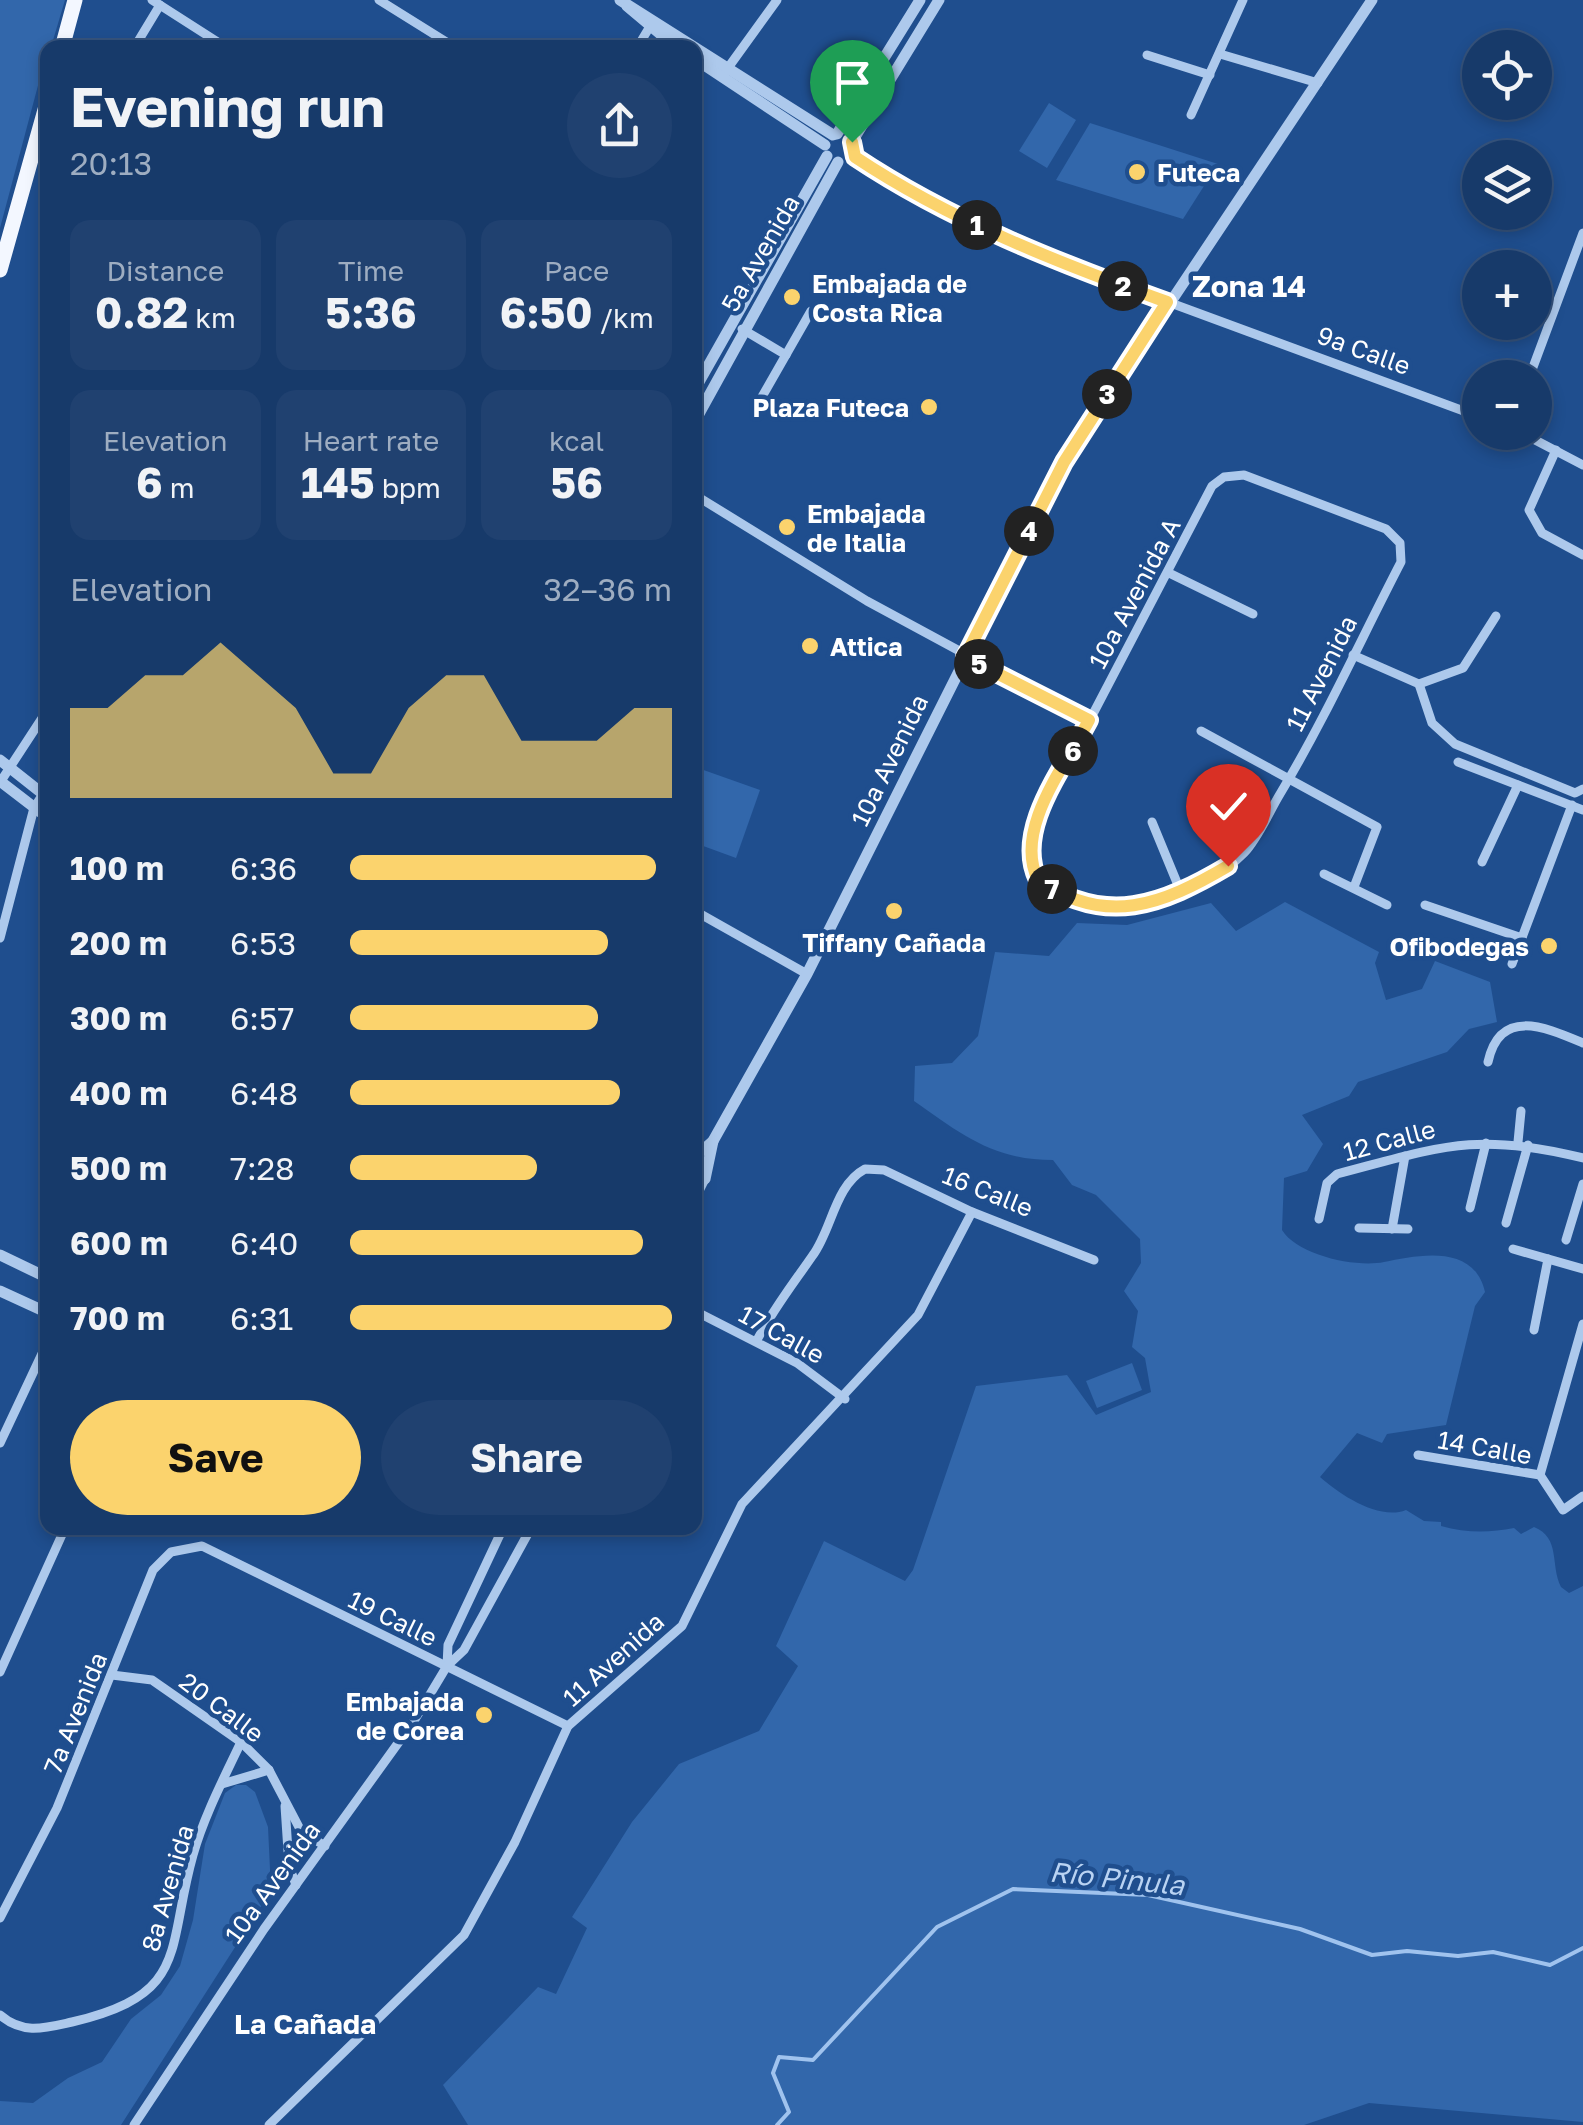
<!DOCTYPE html>
<html lang="en">
<head>
<meta charset="utf-8">
<style>
	:root { --surface:#173a6a; --page:#204170; --text:#f1f3f6; --muted:#9eadc1; --line:#36547e; --accent:#fbd36d }
	body { margin:0; font-family:"Golos Text",sans-serif; background:var(--page); color:var(--text); height:100vh; display:flex; flex-direction:column; font-size:38px; white-space:nowrap }
	* { box-sizing:border-box; margin:0 }
	p { font-size:32px; color:var(--muted) }
	.icon { flex:none; width:55px; height:55px; fill:none; stroke:currentColor; stroke-width:2; stroke-linecap:round; stroke-linejoin:round }
	.map { position:relative; flex:1; overflow:hidden }
	.sheet { position:absolute; left:40px; top:40px; width:662px; height:1495px; display:flex; flex-direction:column; background:var(--surface); border-radius:20px; box-shadow:0 5px 15px #0003,0 0 0 2px var(--line) }
	.sheet>* { flex:none }
	.tools { position:absolute; left:1462px; top:30px; display:grid; gap:20px }
	.tools a { display:grid; place-items:center; width:90px; height:90px; border-radius:50%; background:var(--surface); box-shadow:0 5px 15px #0003,0 0 0 2px var(--line); font-size:50px }
	.pin { position:absolute; display:grid; place-items:center; width:85px; height:85px; color:#fff; margin:-102px -42px; border-radius:50% 50% 50% 0; rotate:-45deg; box-shadow:0 0 10px #0007 }
	.pin .icon { rotate:45deg }
	.km { position:absolute; width:50px; height:50px; margin:-25px; border-radius:50%; background:#222; color:#fff; font-size:28px; line-height:50px; text-align:center }
	.round { display:grid; place-items:center; flex:none; width:105px; height:105px; border-radius:52px; background:var(--page) }
	.overview { display:flex; align-items:center; justify-content:space-between; height:170px; padding:0 30px }
	h1 { font-size:55px; font-weight:700; line-height:75px }
	.metrics { display:grid; grid-template-columns:repeat(3,1fr); gap:15px; height:170px; padding:10px 30px }
	.metrics div { display:grid; align-content:center; border-radius:20px; background:var(--page); text-align:center }
	.metrics b { font-size:42px; font-weight:700 }
	.metrics small { font-size:28px; font-weight:400 }
	.metrics p { font-size:28px }
	.chart { height:280px; padding:20px 30px }
	.chart p { display:flex; justify-content:space-between }
	.chart svg { width:100%; height:180px; margin-top:10px; fill:var(--accent); opacity:.7 }
	.action { display:flex; gap:20px; margin-top:auto; padding:20px 30px }
	.action a { flex:1; height:115px; border-radius:60px; background:var(--accent); color:#111; font-size:40px; font-weight:700; line-height:115px; text-align:center }
	.action a+a { background:var(--page); color:var(--text) }
	ul { padding:0 30px; list-style:none; font-size:32px }
	li { display:grid; grid-template-columns:160px 120px 1fr; align-items:center; height:75px }
	li i { height:25px; border-radius:12px; background:var(--accent) }
	.map>svg:first-child { display:block }
	.green { fill:#3267ab }
	.lines { fill:none; stroke-linecap:round; stroke-linejoin:round }
	.stream { stroke:#a0c3ee; stroke-width:4 }
	.minor { stroke:#adc9ec; stroke-width:9 }
	.tertiary { stroke:#adc9ec; stroke-width:11 }
	.primary { stroke:#f3f7ff; stroke-width:15 }
	.route-casing { stroke:#fff; stroke-width:20 }
	.route { stroke:#fbd36d; stroke-width:12 }
	.poi-dot { fill:#fbd36d; stroke:#1f4e8e; stroke-width:4 }
	.labels { text-anchor:middle; dominant-baseline:central; stroke-width:9; stroke-linejoin:round; paint-order:stroke }
	.poi-label { font-size:25px; font-weight:bold; fill:#fff; stroke:#1f4e8e; text-anchor:start }
	.street-label { font-size:25px; fill:#fff; stroke:#1f4e8e }
	.water-label { font-size:28px; font-style:italic; fill:#b9d3f3; stroke:#1f4e8e }
	.neighbourhood-label { font-size:28px; font-weight:bold; fill:#fff; stroke:#1f4e8e }
	.quarter-label { font-size:30px; font-weight:bold; fill:#fff; stroke:#1f4e8e }
</style>
</head>
<body>
<div class="map">
<svg width="1583" height="2125" viewBox="0 0 1583 2125">
	<rect width="100%" height="100%" fill="#1f4e8e"/>
	<g class="green">
		<path d="M0 0H65L51 47 48 48 0 228Z"/>
		<path d="M1049 103 1076 120 1047 168 1019 151Z"/>
		<path d="M1090 123 1218 164 1183 219 1056 180Z"/>
		<path d="M695 767 760 790 736 858 695 843Z"/>
		<path d="M1285 902 1379 952 1375 963 1386 1000 1422 989 1435 961 1490 982 1497 1022 1469 1029 1447 1052 1358 1082 1349 1096 1302 1115 1323 1144 1307 1171 1284 1178 1282 1230C1297 1255 1356 1268 1384 1262 1418 1255 1474 1243 1485 1292L1475 1306 1446 1425 1387 1434 1382 1443 1357 1433 1320 1477C1339 1494 1379 1521 1406 1510L1424 1521 1441 1522V1526C1466 1533 1489 1533 1514 1528L1521 1534 1534 1527C1561 1538 1550 1565 1561 1587L1569 1593 1583 1586V2122L1369 2103 1304 2125H468L443 2085 538 1987 556 1994 587 1928 572 1917 632 1822 679 1764 759 1731 798 1666 776 1646 824 1541 905 1581 913 1570 976 1386 1067 1375 1096 1415 1151 1392 1145 1358 1132 1347 1138 1311 1124 1291 1141 1263 1140 1239 1096 1195 1072 1185 1053 1160C993 1160 961 1134 914 1101L915 1066 952 1063 978 1036 995 952 1049 956 1077 923 1127 925 1211 903 1236 931Z"/>
		<path d="M1132 1363 1142 1390 1097 1408 1086 1381Z"/>
		<path d="M236 1785H246L255 1792 268 1827 271 1891 121 2125H0V2101L33 2103 68 2078 102 2062 131 2019 161 1995 180 1966 193 1920 205 1844 225 1793Z"/>
	</g>
	<g class="lines">
		<path class="stream" d="M777 2125 789 2112 773 2073 779 2057 813 2060 937 1927 1013 1889 1148 1895 1300 1929 1372 1955 1407 1951 1458 1956 1493 1952 1550 1965 1583 1948"/>
		<g class="minor">
			<path d="M152 0 227 48"/>
			<path d="M379 0 456 48"/>
			<path d="M134 48 160 5"/>
			<path d="M637 48 649 28"/>
			<path d="M1220 54 1318 83"/>
			<path d="M1147 55 1210 75"/>
			<path d="M725 72 777 0"/>
			<path d="M1191 115 1243 0"/>
			<path d="M1168 302 1480 417"/>
			<path d="M742 329 786 355"/>
			<path d="M1529 378 1583 233"/>
			<path d="M759 402 811 311"/>
			<path d="M1520 432 1583 465"/>
			<path d="M1556 450 1529 510 1542 533 1583 555"/>
			<path d="M1244 475 1386 529 1400 543 1401 562C1361 639 1325 719 1280 794 1269 812 1259 837 1244 853 1203 895 1114 924 1061 894 1030 877 1026 858 1035 825L1212 486 1224 477Z"/>
			<path d="M695 495 867 601 1089 721"/>
			<path d="M1169 573 1253 614"/>
			<path d="M1353 655 1419 684 1463 668 1496 616"/>
			<path d="M1419 684 1432 723 1455 744 1575 793 1583 789"/>
			<path d="M1201 731 1377 827 1354 887"/>
			<path d="M1458 762 1583 810"/>
			<path d="M1 781 48 709"/>
			<path d="M1152 822 1180 890"/>
			<path d="M1482 862 1518 785"/>
			<path d="M1324 874 1387 905"/>
			<path d="M1425 905 1522 938"/>
			<path d="M695 911 807 974"/>
			<path d="M0 938 34 808 43 794"/>
			<path d="M1512 964 1572 805"/>
			<path d="M1488 1062C1500 1007 1545 1027 1583 1043"/>
			<path d="M1518 1142 1521 1111"/>
			<path d="M695 1199 705 1179"/>
			<path d="M1470 1208 1486 1143"/>
			<path d="M1319 1219 1327 1183 1337 1174C1440 1147 1475 1131 1583 1158"/>
			<path d="M1506 1223 1528 1145"/>
			<path d="M1359 1228 1408 1229"/>
			<path d="M1392 1229 1405 1156"/>
			<path d="M1566 1240 1583 1184"/>
			<path d="M1513 1249 1583 1269"/>
			<path d="M695 1311 797 1363 845 1399"/>
			<path d="M1534 1330 1548 1259"/>
			<path d="M757 1340C774 1308 793 1284 813 1255 832 1229 835 1185 865 1169L884 1170 972 1212 1094 1260"/>
			<path d="M0 1443 48 1341"/>
			<path d="M1418 1455 1540 1475 1563 1510 1583 1496"/>
			<path d="M1540 1475 1583 1324"/>
			<path d="M447 1666 448 1645 503 1528"/>
			<path d="M0 1672 65 1528"/>
			<path d="M112 1675 152 1680 241 1742 269 1770 301 1831 325 1846"/>
			<path d="M222 1784 269 1770"/>
			<path d="M285 1806 289 1866 296 1885"/>
			<path d="M0 1918 57 1808 153 1570 171 1552 202 1546 568 1726"/>
			<path d="M0 2015C23 2035 45 2028 72 2022 190 1994 166 1951 193 1855 204 1816 224 1778 241 1742"/>
			<path d="M134 2125 264 1929 414 1721 447 1666 464 1650 531 1528"/>
			<path d="M269 2125 464 1935 515 1842 568 1726 682 1626 742 1504 918 1315 972 1212"/>
		</g>
		<g class="tertiary">
			<path d="M620 0 833 135"/>
			<path d="M627 6 677 48"/>
			<path d="M695 59 825 145"/>
			<path d="M837 134 920 0"/>
			<path d="M852 142 939 0"/>
			<path d="M851 155C947 221 1058 263 1167 302"/>
			<path d="M695 389 827 156"/>
			<path d="M695 421 838 162"/>
			<path d="M0 760 48 798"/>
			<path d="M0 781 48 818"/>
			<path d="M695 1157 713 1141 807 974 1064 462 1372 0"/>
			<path d="M695 1175 705 1179 713 1141"/>
			<path d="M0 1255 48 1278"/>
			<path d="M0 1291 48 1313"/>
		</g>
		<g class="primary">
			<path d="M62 48 75 0"/>
			<path d="M0 270 48 99"/>
		</g>
	</g>
	<g class="lines">
		<g class="route-casing">
			<path id="route" d="M852 142 855 157C951 221 1059 263 1167 302L1064 462 965 657 1089 720C1066 765 1013 829 1038 880 1106 927 1162 905 1228 866"/>
		</g>
		<use href="#route" class="route"/>
	</g>
	<g class="poi-dot">
		<circle cx="1137" cy="172" r="10"/>
		<circle cx="792" cy="297" r="10"/>
		<circle cx="929" cy="407" r="10"/>
		<circle cx="787" cy="527" r="10"/>
		<circle cx="810" cy="646" r="10"/>
		<circle cx="894" cy="911" r="10"/>
		<circle cx="1549" cy="946" r="10"/>
		<circle cx="484" cy="1715" r="10"/>
	</g>
	<g class="labels">
		<g class="poi-label">
			<text x="1157" y="172">Futeca</text>
			<text x="812" y="283">Embajada de<tspan x="812" dy="29">Costa Rica</tspan></text>
			<text x="909" y="407" text-anchor="end">Plaza Futeca</text>
			<text x="807" y="513">Embajada<tspan x="807" dy="29">de Italia</tspan></text>
			<text x="830" y="646">Attica</text>
			<text x="894" y="942" text-anchor="middle">Tiffany Cañada</text>
			<text x="1529" y="946" text-anchor="end">Ofibodegas</text>
			<text x="464" y="1701" text-anchor="end">Embajada<tspan x="464" dy="29">de Corea</tspan></text>
		</g>
		<g class="street-label">
			<text transform="translate(760 253) rotate(-60)">5a Avenida</text>
			<text transform="translate(1364 350) rotate(20)">9a Calle</text>
			<text transform="translate(1134 593) rotate(-62)">10a Avenida A</text>
			<text transform="translate(1321 673) rotate(-63)">11 Avenida</text>
			<text transform="translate(889 760) rotate(-64)">10a Avenida</text>
			<text transform="translate(1389 1140) rotate(-15)">12 Calle</text>
			<text transform="translate(988 1191) rotate(22)">16 Calle</text>
			<text transform="translate(782 1334) rotate(29)">17 Calle</text>
			<text transform="translate(1485 1447) rotate(10)">14 Calle</text>
			<text transform="translate(393 1618) rotate(26)">19 Calle</text>
			<text transform="translate(613 1659) rotate(-42)">11 Avenida</text>
			<text transform="translate(222 1707) rotate(37)">20 Calle</text>
			<text transform="translate(75 1713) rotate(-68)">7a Avenida</text>
			<text transform="translate(272 1882) rotate(-54)">10a Avenida</text>
			<text transform="translate(167 1888) rotate(-74)">8a Avenida</text>
		</g>
		<g class="water-label">
			<text transform="translate(1117 1878) rotate(6)">Río Pinula</text>
		</g>
		<g class="neighbourhood-label">
			<text x="305" y="2023">La Cañada</text>
		</g>
		<g class="quarter-label">
			<text x="1249" y="286">Zona 14</text>
		</g>
	</g>
</svg>
<div class="tools">
<a><svg class="icon" aria-label="locate" viewBox="0 0 24 24"><circle cx="12" cy="12" r="6"/><path d="M12 2v4M12 18v4M2 12h4M18 12h4"/></svg></a>
<a><svg class="icon" aria-label="layers" viewBox="0 0 24 24"><path d="M12 4l9 5-9 5-9-5zM3 14l9 5 9-5"/></svg></a>
<a>+</a>
<a>−</a>
</div>
<div class="pin" style="left:852px;top:142px;background:#1e9e55"><svg class="icon" aria-label="arrive" viewBox="0 0 24 24"><path d="M6 21V4h12l-3 4 3 4H6"/></svg></div>
<div class="pin" style="left:1228px;top:866px;background:#d93025"><svg class="icon" aria-label="check" viewBox="0 0 24 24"><path d="M5 12l5 5 9-10"/></svg></div>
<b class="km" style="left:977px;top:225px">1</b>
<b class="km" style="left:1123px;top:286px">2</b>
<b class="km" style="left:1107px;top:394px">3</b>
<b class="km" style="left:1029px;top:531px">4</b>
<b class="km" style="left:979px;top:664px">5</b>
<b class="km" style="left:1073px;top:751px">6</b>
<b class="km" style="left:1052px;top:889px">7</b>
<section class="sheet">
<div class="overview"><div><h1>Evening run</h1><p>20:13</p></div><a class="round"><svg class="icon" aria-label="share" viewBox="0 0 24 24"><path d="M12 15V3M7 8l5-5 5 5M5 13v7h14v-7"/></svg></a></div>
<div class="metrics">
<div><p>Distance</p><b>0.82<small> km</small></b></div>
<div><p>Time</p><b>5:36</b></div>
<div><p>Pace</p><b>6:50<small> /km</small></b></div>
</div>
<div class="metrics">
<div><p>Elevation</p><b>6<small> m</small></b></div>
<div><p>Heart rate</p><b>145<small> bpm</small></b></div>
<div><p>kcal</p><b>56</b></div>
</div>
<div class="chart"><p><span>Elevation</span>32–36 m</p>
<svg viewBox="0 0 160 44" preserveAspectRatio="none"><path d="M0 44V22L10 22L20 14L30 14L40 6L50 14L60 22L70 38L80 38L90 22L100 14L110 14L120 30L130 30L140 30L150 22L160 22V44z"/></svg>
</div>
<ul>
<li><b>100 m</b>6:36<i style="width:95%"></i></li>
<li><b>200 m</b>6:53<i style="width:80%"></i></li>
<li><b>300 m</b>6:57<i style="width:77%"></i></li>
<li><b>400 m</b>6:48<i style="width:84%"></i></li>
<li><b>500 m</b>7:28<i style="width:58%"></i></li>
<li><b>600 m</b>6:40<i style="width:91%"></i></li>
<li><b>700 m</b>6:31<i style="width:100%"></i></li>
</ul>
<div class="action"><a>Save</a><a>Share</a></div>
</section>
</div>
</body>
</html>
